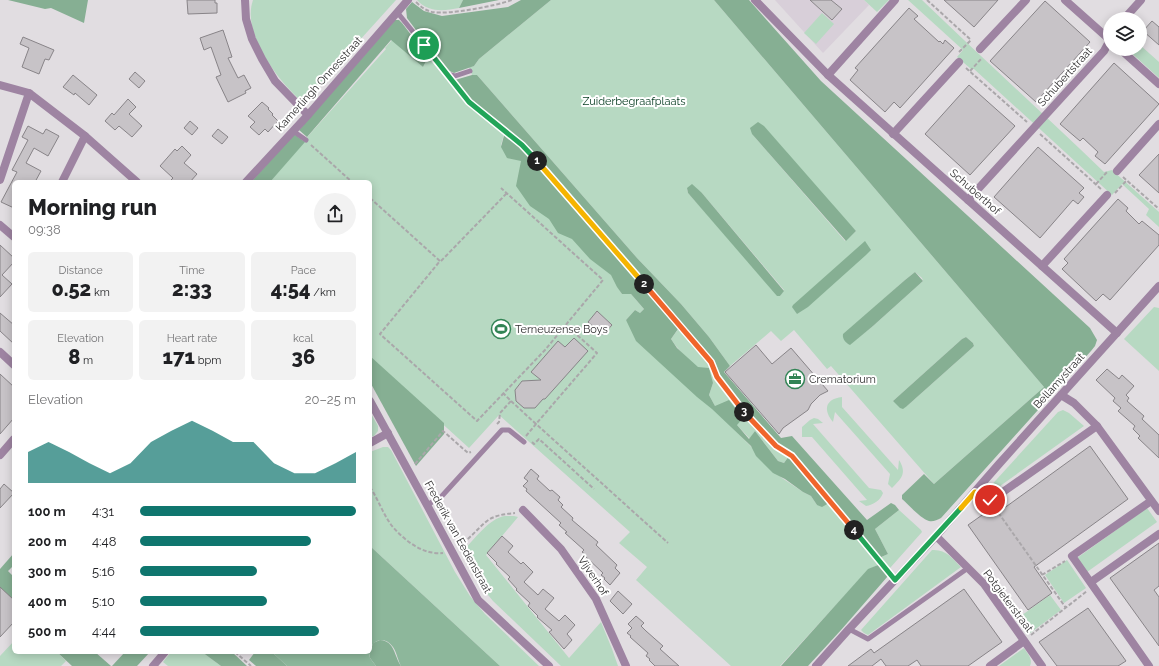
<!DOCTYPE html>
<html lang="en">
<head>
<meta charset="utf-8">
<style>
	:root { --surface:#fff; --page:#f2f2f2; --text:#202124; --muted:#757577; --accent:#0f766e }
	body { margin:0; font-family:Raleway,sans-serif; background:var(--page); color:var(--text); height:100vh; display:flex; flex-direction:column; font-size:15px; white-space:nowrap }
	* { box-sizing:border-box; margin:0 }
	p { font-size:13px; color:var(--muted) }
	.icon { flex:none; width:22px; height:22px; fill:none; stroke:currentColor; stroke-width:2; stroke-linecap:round; stroke-linejoin:round }
	.map { position:relative; flex:1; overflow:hidden }
	.panel { position:absolute; left:12px; top:180px; width:360px; height:474px; display:flex; flex-direction:column; background:var(--surface); border-radius:6px; box-shadow:0 2px 10px #0003 }
	.panel>* { flex:none }
	.buttons { position:absolute; left:1103px; top:12px; display:grid; gap:8px }
	.buttons a { display:grid; place-items:center; width:44px; height:44px; border-radius:50%; background:var(--surface); box-shadow:0 2px 10px #0003; font-size:20px }
	.pin { position:absolute; display:grid; place-items:center; width:34px; height:34px; color:#fff; margin:-17px; border:2px solid #fff; border-radius:50%; box-shadow:0 1px 4px #0007 }
	.km { position:absolute; width:20px; height:20px; margin:-10px; border-radius:50%; background:#222; color:#fff; font-size:11px; line-height:20px; text-align:center }
	.round { display:grid; place-items:center; flex:none; width:42px; height:42px; border-radius:21px; background:var(--page) }
	.headline { display:flex; align-items:center; justify-content:space-between; height:68px; padding:0 16px }
	h1 { font-size:22px; font-weight:800; line-height:30px }
	.figures { display:grid; grid-template-columns:repeat(3,1fr); gap:6px; height:68px; padding:4px 16px }
	.figures div { display:grid; align-content:center; border-radius:6px; background:var(--page); text-align:center }
	.figures b { font-size:20px; font-weight:800 }
	.figures small { font-size:11px; font-weight:400 }
	.figures p { font-size:11px }
	.chart { height:112px; padding:8px 16px }
	.chart p { display:flex; justify-content:space-between }
	.chart svg { width:100%; height:72px; margin-top:4px; fill:var(--accent); opacity:.7 }
	ul { padding:0 16px; list-style:none; font-size:13px }
	li { display:grid; grid-template-columns:64px 48px 1fr; align-items:center; height:30px }
	li i { height:10px; border-radius:5px; background:var(--accent) }
	.map>svg:first-child { display:block }
	.built { fill:#d8cfd9 }
	.green { fill:#b7d9c2; fill-rule:evenodd }
	.forest { fill:#86af93; fill-rule:evenodd }
	.water { fill:#8db79b }
	.building { fill:#c7c3c7; stroke:#888488 }
	.lines { fill:none; stroke-linecap:round; stroke-linejoin:round }
	.path { stroke:#aaa7aa; stroke-width:2; stroke-dasharray:4 2; stroke-linecap:butt }
	.service { stroke:#9e84a2; stroke-width:5 }
	.minor { stroke:#9e84a2; stroke-width:8 }
	.split-1-casing { stroke:#fff; stroke-width:8 }
	.split-2-casing { stroke:#fff; stroke-width:8 }
	.split-3-casing { stroke:#fff; stroke-width:8 }
	.split-4-casing { stroke:#fff; stroke-width:8 }
	.split-5-casing { stroke:#fff; stroke-width:8 }
	.split-6-casing { stroke:#fff; stroke-width:8 }
	.split-1 { stroke:#22a559; stroke-width:5 }
	.split-2 { stroke:#f5b400; stroke-width:5 }
	.split-3 { stroke:#f0652b; stroke-width:5 }
	.split-4 { stroke:#f0652b; stroke-width:5 }
	.split-5 { stroke:#22a559; stroke-width:5 }
	.split-6 { stroke:#f5b400; stroke-width:5 }
	.labels { text-anchor:middle; dominant-baseline:central; stroke-width:4; stroke-linejoin:round; paint-order:stroke }
	.street-label { font-size:11px; fill:#2f2e2f; stroke:#fff }
	.park-label { font-size:11px; fill:#02381d; stroke:#fff }
	.poi-label { font-size:11px; fill:#2f2e2f; stroke:#fff; text-anchor:start }
</style>
</head>
<body>
<div class="map">
<svg width="1159" height="666" viewBox="0 0 1159 666">
	<rect width="100%" height="100%" fill="#e1dde1"/>
	<path class="built" d="M775 0H864L869 5 823 53Z"/>
	<g class="green">
		<path d="M253 0H396L303 103C279 82 241 34 253 0Z"/>
		<path d="M417 0H463L459 8C444 11 429 13 417 0Z"/>
		<path d="M551 0H714L1044 387 934 484 831 366 827 369 794 330 781 341 771 331 730 366 709 337 681 304 637 258 477 75H472L469 67 474 66 479 59ZM752 134 856 231 845 241ZM687 188 702 193 784 290 780 296 688 193ZM915 272 922 278 923 281 873 326 850 344 847 343 843 335 905 280ZM966 337 973 343 974 346 972 348 907 406 893 401 962 339Z"/>
		<path d="M864 0H889L877 12Z"/>
		<path d="M908 0H922C982 58 1044 114 1104 172L1112 170 1159 212V227L1146 215 1149 209 1122 184 1112 195 974 69H971L957 57 963 50Z"/>
		<path d="M822 13 834 24 816 44 804 33Z"/>
		<path d="M392 40 423 67 428 57 445 78 452 84 467 102 504 134 501 145 521 161 628 274 617 286 622 294H631L644 309 640 313 635 310 626 320 782 478 803 492 811 496 817 505 829 503 878 565 868 570 780 666H731L636 580 647 567 619 543 630 532 499 415 469 448 370 358V182H267L386 49 385 48Z"/>
		<path d="M1140 45 1159 62V78L1127 49H1140Z"/>
		<path d="M1154 307 1159 308V371L1124 339Z"/>
		<path d="M679 328 712 367 718 383 733 402 772 446 789 456 784 463 778 461 755 431 750 439 737 425 715 406 709 395 713 383C699 368 682 356 671 339Z"/>
		<path d="M842 397V407L898 470 899 460C907 473 902 478 892 488L888 484 890 474 835 412 833 422C823 410 825 399 842 397Z"/>
		<path d="M1063 410 1069 413 1084 426 993 491 989 493 986 491 1058 412Z"/>
		<path d="M370 412 378 426V431L374 436 370 437Z"/>
		<path d="M814 418 818 419 823 423 813 424 869 488 881 490 883 493C881 500 873 505 866 506L859 501 867 500 812 437H802V427L810 420Z"/>
		<path d="M383 447H388L391 450 455 572 470 596 485 614 539 666H500L370 546V452Z"/>
		<path d="M1147 508 1157 522 1087 572 1077 558Z"/>
		<path d="M899 510 921 530 922 532 890 568H888L879 558 888 554 875 529Z"/>
		<path d="M505 516H514L518 517 486 555 569 658 601 622 612 649 618 666H561L493 601 479 584 462 552C473 541 489 518 505 516Z"/>
		<path d="M932 550C946 549 952 558 961 567L868 635 864 633 861 630Z"/>
		<path d="M1067 560 1086 588 1064 603 1045 575Z"/>
		<path d="M1050 595 1061 610 1029 634 1018 618Z"/>
		<path d="M14 641V652H57L66 661 61 666H0V656Z"/>
		<path d="M1024 648C1028 654 1033 659 1030 666H999Z"/>
		<path d="M171 652H202L221 666H168L163 662Z"/>
	</g>
	<g class="forest">
		<path d="M8 0H88L84 23 51 8 45 9Z"/>
		<path d="M463 0H499L459 8Z"/>
		<path d="M521 0H551L479 59 474 66 454 73 445 69 407 18 406 9 412 2 424 11 442 16 508 7Z"/>
		<path d="M714 0H749L821 81 1090 328 1097 340 1095 346 1091 351 941 518C937 520 933 522 929 521 921 519 908 504 902 499V495L924 474 934 484 1044 387Z"/>
		<path d="M395 20H399L402 23 428 57 423 67 391 40 307 137 299 130Z"/>
		<path d="M472 75H477L637 258 681 304 709 337 730 366 724 372 781 438 792 436 867 520 891 503 895 505 899 510 875 529 888 554 879 558 867 551 829 503 822 507 817 505 811 496 803 492 785 479 773 473 756 456 751 446 712 409 697 397 636 341 626 320 635 310 640 313 644 309 631 294H622L617 287 611 275 590 259 572 239 558 233 549 219 530 206 516 186 521 161 507 158 501 147 506 128C491 117 459 99 455 80ZM678 329 712 367 718 383 733 402 772 446 789 456 784 463 778 461 755 431 749 439 737 425 743 418 729 400 715 406 709 395 713 383 709 368 698 367 677 348 671 339Z"/>
		<path d="M758 122 764 126 856 231 846 241 752 134 750 128Z"/>
		<path d="M294 134 305 142 270 182H251Z"/>
		<path d="M692 184 702 193 784 291 780 296H777L688 193 687 188Z"/>
		<path d="M865 241 871 250 866 255 808 307 797 314 792 307 793 305Z"/>
		<path d="M915 272 923 281 873 326 850 345C846 343 842 339 843 334L905 280Z"/>
		<path d="M966 337 973 343 974 346 972 348 907 406 903 409 900 408 893 401 962 339Z"/>
		<path d="M370 356 444 423V434L416 466 370 382Z"/>
		<path d="M14 553V565L8 571 14 577V600L0 592V569Z"/>
		<path d="M878 565 888 576 841 630 808 666H781L868 569Z"/>
		<path d="M380 640C395 641 394 656 401 666H376L370 658 369 652H370L373 643Z"/>
		<path d="M57 652H95L111 666H72Z"/>
		<path d="M125 652H150L137 666H112Z"/>
		<path d="M202 652H232L247 666H221Z"/>
		<path d="M255 652H272L287 666H256L249 660Z"/>
	</g>
	<g class="water">
		<path d="M370 546 500 666H401C398 661 397 653 393 647 386 637 375 638 370 649Z"/>
		<path d="M272 652H369L370 658 376 666H287Z"/>
	</g>
	<g class="building">
		<path d="M187 0H215V3H217V13L188 14Z"/>
		<path d="M810 0H831L842 9 832 20Z"/>
		<path d="M944 0H998L974 27Z"/>
		<path d="M1045 1 1090 42 1036 102 990 61Z"/>
		<path d="M909 8 918 16 914 19 939 42 940 41 943 44 945 40 954 48 900 108 894 102 885 112 850 80 858 70 855 68Z"/>
		<path d="M1152 21 1159 27V45L1143 31Z"/>
		<path d="M223 30 232 57 228 58 238 78 244 75 251 88 245 91 246 93 228 102 216 77 221 75 211 47 204 50 200 38Z"/>
		<path d="M23 37 54 50 49 60 45 59 39 74 22 67 29 48 20 44Z"/>
		<path d="M1114 63 1159 104 1105 164 1095 156 1098 152 1083 138 1080 141 1060 124Z"/>
		<path d="M135 72 145 81 139 88 129 79Z"/>
		<path d="M73 75 97 95 89 105 75 93 74 95 63 87Z"/>
		<path d="M969 85 1015 126 970 175 925 134Z"/>
		<path d="M128 99 136 107 129 114 142 126 132 137 119 126 115 130 105 121 112 113 114 115Z"/>
		<path d="M262 102 269 108 268 109 273 114 272 115 278 121 268 132 265 129 259 135 250 127 255 122 248 116Z"/>
		<path d="M190 121 198 128 192 135 184 128Z"/>
		<path d="M28 126 43 134 46 129 59 136 48 156 34 148 26 163 41 171 35 182H14V208L1 202 17 172 12 170 28 140 22 137Z"/>
		<path d="M218 129 228 137 222 144 212 136Z"/>
		<path d="M182 146 191 155 184 163 197 174 190 182H169L173 178 160 166 175 149 177 151Z"/>
		<path d="M1038 147 1084 188 1079 193 1084 197 1078 204 1073 200 1040 238 994 197Z"/>
		<path d="M1159 154V193L1139 175Z"/>
		<path d="M1118 199 1128 208 1126 211 1139 224 1142 221 1159 235V245L1110 300 1103 294 1096 301 1062 269 1068 263 1064 259Z"/>
		<path d="M0 245 14 258V262L2 275 12 284 0 297Z"/>
		<path d="M597 311 612 325 603 335 588 322Z"/>
		<path d="M0 313 14 325V344L0 331Z"/>
		<path d="M574 338 588 351 545 399H543L535 408H524L516 401 515 390 522 381 541 380 531 372 558 341 565 347Z"/>
		<path d="M756 345 772 364 791 348 828 391 820 395 811 404 808 410 783 428 779 434 725 372Z"/>
		<path d="M1107 369 1119 379 1122 375 1134 386 1126 395 1129 398 1127 401 1144 416 1142 419 1159 435V458L1138 438 1140 436 1133 429 1135 426 1118 411 1121 408 1113 401 1115 398 1096 380Z"/>
		<path d="M0 374 14 387V418L0 434Z"/>
		<path d="M1090 446 1128 499 1034 567 1052 593 1028 610 968 525 992 508 996 514Z"/>
		<path d="M531 469 539 476 537 479 550 491 552 490 560 497 558 500 563 505 561 507 573 518 572 520 598 542 596 545 617 565 615 568 620 573 610 585 604 579 605 578 601 575 603 573 585 556 586 555 582 552 584 550 565 533 567 532 559 525 561 523 526 491 527 489 523 486 528 481 524 478Z"/>
		<path d="M4 484 14 493 0 508V489Z"/>
		<path d="M502 536 513 546 508 552 521 564 523 562 533 572 524 582 538 595 543 589 554 598 545 609 559 621 565 615 575 625 567 634 572 640 564 649 549 632 552 630 537 617 538 616 528 606 530 603 516 590 517 589 508 579 510 577 496 564 497 563 487 553Z"/>
		<path d="M1159 543V586L1154 590 1159 597V646L1110 578Z"/>
		<path d="M0 587 14 600V622L0 637Z"/>
		<path d="M964 589 1002 642 968 666H921L917 660 908 666H886L881 659 872 666H848L871 649 874 653Z"/>
		<path d="M618 591 632 604 623 614 610 601Z"/>
		<path d="M1088 608 1126 661 1118 666H1057L1039 642Z"/>
		<path d="M636 616 644 623 641 626 646 631 663 646 660 649 679 666H655L649 660 650 659 646 656 648 653 630 637 631 636 627 633 632 628 628 624Z"/>
	</g>
	<g class="lines">
		<g class="path">
			<path d="M927 0 971 40"/>
			<path d="M416 2C421 7 425 10 432 12 449 15 495 6 512 0"/>
			<path d="M959 52 971 40"/>
			<path d="M966 68 1027 122"/>
			<path d="M970 71 982 58"/>
			<path d="M455 84 474 107 522 145 533 157 711 362 717 377 743 411 776 446 792 456 889 573"/>
			<path d="M1040 134 1101 189"/>
			<path d="M311 145 352 182"/>
			<path d="M1123 177 1159 209"/>
			<path d="M1096 184 1108 171"/>
			<path d="M1115 193 1127 180"/>
			<path d="M370 198 440 261 380 334 477 421 545 350 603 280 501 188"/>
			<path d="M441 261 507 193"/>
			<path d="M511 401 536 424 597 353 566 325"/>
			<path d="M497 424 499 422 500 413 511 401 503 393"/>
			<path d="M526 436 536 424 668 543"/>
			<path d="M532 442 534 444 539 439 594 489"/>
			<path d="M415 464 443 431 468 453 471 452"/>
			<path d="M370 487C378 499 383 514 392 526 405 541 423 555 443 553"/>
			<path d="M995 508 1066 608"/>
			<path d="M458 546C470 539 477 529 487 521 495 515 505 514 515 513"/>
			<path d="M1042 575 1065 561"/>
			<path d="M1031 635 1087 591"/>
			<path d="M235 652 251 666"/>
		</g>
		<g class="service">
			<path d="M397 12 447 74 455 76 470 71"/>
			<path d="M293 131 306 140"/>
			<path d="M427 505 441 497 502 430H509L524 442"/>
			<path d="M849 629 868 639 968 568"/>
		</g>
		<g class="minor">
			<path d="M245 0 246 19 252 39 262 59 275 81 308 115"/>
			<path d="M755 0 828 75 1117 333"/>
			<path d="M1065 0 1110 40"/>
			<path d="M1124 19 1141 0"/>
			<path d="M980 49 1026 0"/>
			<path d="M1120 49 1159 84"/>
			<path d="M828 75 895 0"/>
			<path d="M0 85 29 93 85 136 137 182"/>
			<path d="M893 134 959 62"/>
			<path d="M1117 171 1159 124"/>
			<path d="M0 180 29 93"/>
			<path d="M62 182 85 136"/>
			<path d="M246 182 308 115 408 0"/>
			<path d="M968 200 1104 51 1110 40"/>
			<path d="M0 225 14 237"/>
			<path d="M1042 266 1107 195"/>
			<path d="M0 352 14 365"/>
			<path d="M1061 395 1074 403 1097 426 1159 511"/>
			<path d="M370 401 427 505 478 600 549 666"/>
			<path d="M370 443 388 433"/>
			<path d="M0 455 14 439"/>
			<path d="M975 492 990 501 1097 426"/>
			<path d="M523 510 561 549 596 599 626 666"/>
			<path d="M936 536 984 584 1042 666"/>
			<path d="M1091 582 1159 534"/>
			<path d="M153 666 165 652"/>
			<path d="M816 666 849 629 936 536 999 464 1159 286"/>
			<path d="M990 666 1024 641"/>
			<path d="M1149 666 1072 556 1151 501"/>
		</g>
	</g>
	<g class="lines">
		<g class="split-1-casing">
			<path id="split-1" d="M424 45 469 102 522 145 537 161"/>
		</g>
		<g class="split-2-casing">
			<path id="split-2" d="M537 161 644 284"/>
		</g>
		<g class="split-3-casing">
			<path id="split-3" d="M644 284 711 362 717 377 744 412"/>
		</g>
		<g class="split-4-casing">
			<path id="split-4" d="M744 412 776 446 792 456 854 530"/>
		</g>
		<g class="split-5-casing">
			<path id="split-5" d="M854 530 895 580 961 508"/>
		</g>
		<g class="split-6-casing">
			<path id="split-6" d="M961 508 975 492 990 500"/>
		</g>
		<use href="#split-1" class="split-1"/>
		<use href="#split-2" class="split-2"/>
		<use href="#split-3" class="split-3"/>
		<use href="#split-4" class="split-4"/>
		<use href="#split-5" class="split-5"/>
		<use href="#split-6" class="split-6"/>
	</g>
	<defs>
		<g id="stadium-ring" transform="scale(1)"><circle r="9.5" fill="#fff" stroke="#328455" stroke-width="1.5"/><path d="M0-5a6.5 5 0 1 0 0 10a6.5 5 0 1 0 0-10ZM-3.5-1.8h7v3.6h-7Z" fill="#328455"/></g>
		<g id="office-ring" transform="scale(1)"><circle r="9.5" fill="#fff" stroke="#328455" stroke-width="1.5"/><path d="M-6-3h4V-5.5h4V-3h4V5H-6ZM-1-4.5V-3h2v-1.5ZM-6 0V1H6V0Z" fill="#328455"/></g>
	</defs>
	<g fill-rule="evenodd">
		<use href="#stadium-ring" x="501" y="329"/>
		<use href="#office-ring" x="795" y="379"/>
	</g>
	<g class="labels">
		<g class="street-label">
			<text transform="translate(1065 77) rotate(-48)">Schubertstraat</text>
			<text transform="translate(319 84) rotate(-48)">Kamerlingh Onnesstraat</text>
			<text transform="translate(975 192) rotate(41)">Schuberthof</text>
			<text transform="translate(1059 381) rotate(-48)">Bellamystraat</text>
			<text transform="translate(458 537) rotate(61)">Frederik van Eedenstraat</text>
			<text transform="translate(593 576) rotate(56)">Vijverhof</text>
			<text transform="translate(1008 601) rotate(53)">Potgieterstraat</text>
		</g>
		<g class="park-label">
			<text x="634" y="101">Zuiderbegraafplaats</text>
		</g>
		<g class="poi-label">
			<text x="515" y="329">Terneuzense Boys</text>
			<text x="809" y="379">Crematorium</text>
		</g>
	</g>
</svg>
<div class="buttons">
<a><svg class="icon" aria-label="layers" viewBox="0 0 24 24"><path d="M12 4l9 5-9 5-9-5zM3 14l9 5 9-5"/></svg></a>
</div>
<div class="pin" style="left:424px;top:45px;background:#1e9e55"><svg class="icon" aria-label="arrive" viewBox="0 0 24 24"><path d="M6 21V4h12l-3 4 3 4H6"/></svg></div>
<div class="pin" style="left:990px;top:500px;background:#d93025"><svg class="icon" aria-label="check" viewBox="0 0 24 24"><path d="M5 12l5 5 9-10"/></svg></div>
<b class="km" style="left:537px;top:161px">1</b>
<b class="km" style="left:644px;top:284px">2</b>
<b class="km" style="left:744px;top:412px">3</b>
<b class="km" style="left:854px;top:530px">4</b>
<section class="panel">
<div class="headline"><div><h1>Morning run</h1><p>09:38</p></div><a class="round"><svg class="icon" aria-label="share" viewBox="0 0 24 24"><path d="M12 15V3M7 8l5-5 5 5M5 13v7h14v-7"/></svg></a></div>
<div class="figures">
<div><p>Distance</p><b>0.52<small> km</small></b></div>
<div><p>Time</p><b>2:33</b></div>
<div><p>Pace</p><b>4:54<small> /km</small></b></div>
</div>
<div class="figures">
<div><p>Elevation</p><b>8<small> m</small></b></div>
<div><p>Heart rate</p><b>171<small> bpm</small></b></div>
<div><p>kcal</p><b>36</b></div>
</div>
<div class="chart"><p><span>Elevation</span>20–25 m</p>
<svg viewBox="0 0 160 44" preserveAspectRatio="none"><path d="M0 44V25L10 19L20 25L30 32L40 38L50 32L60 19L70 12L80 6L90 12L100 19L110 19L120 32L130 38L140 38L150 32L160 25V44z"/></svg>
</div>
<ul>
<li><b>100 m</b>4:31<i style="width:100%"></i></li>
<li><b>200 m</b>4:48<i style="width:79%"></i></li>
<li><b>300 m</b>5:16<i style="width:54%"></i></li>
<li><b>400 m</b>5:10<i style="width:59%"></i></li>
<li><b>500 m</b>4:44<i style="width:83%"></i></li>
</ul>
</section>
</div>
</body>
</html>
